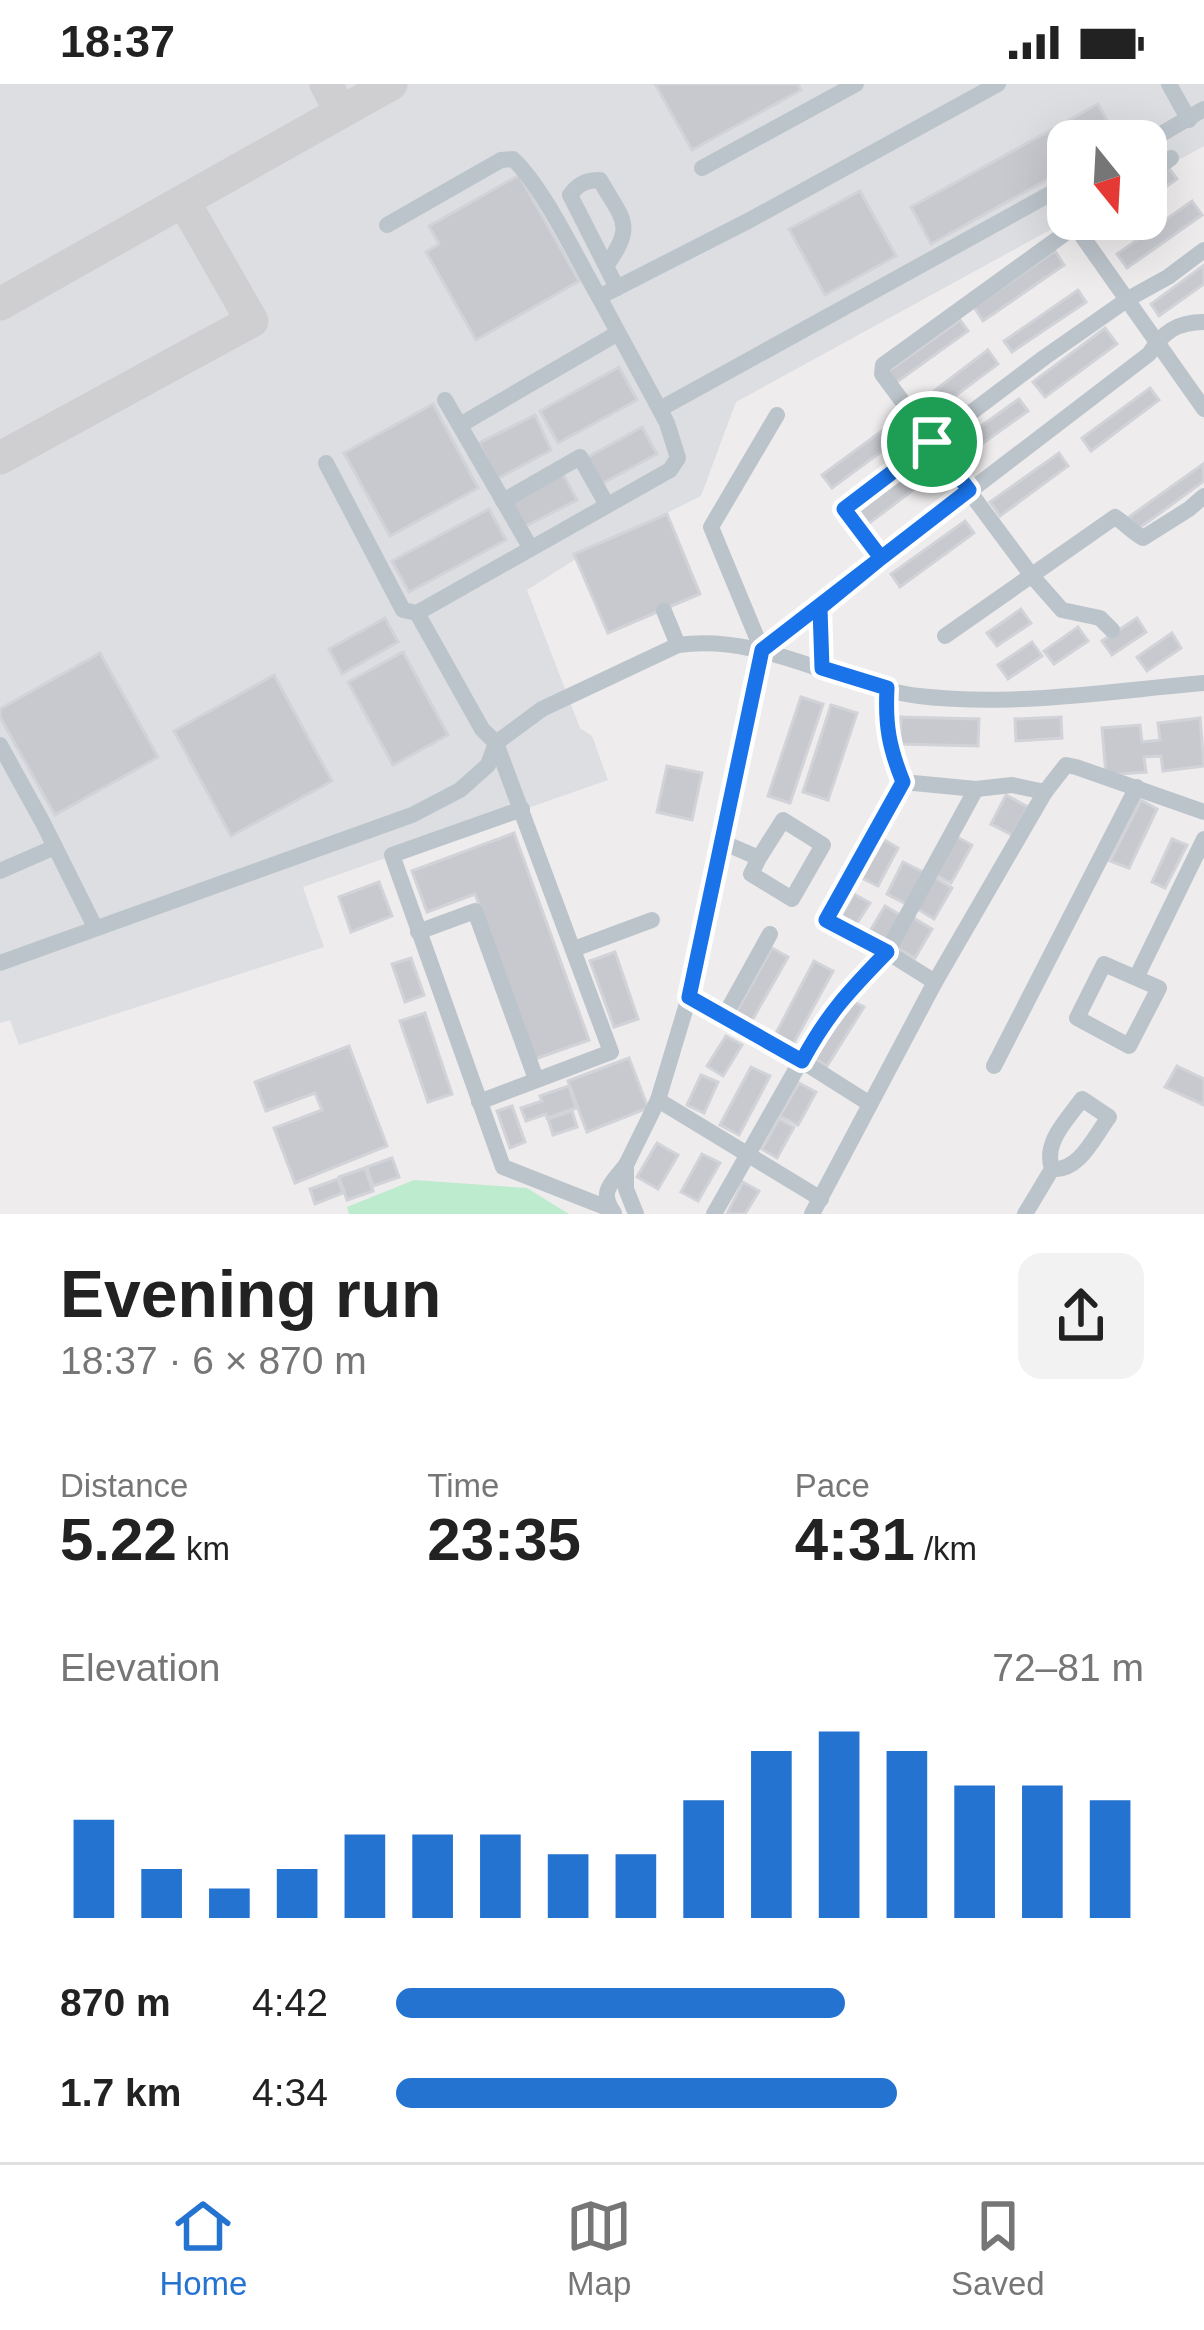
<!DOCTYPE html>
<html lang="en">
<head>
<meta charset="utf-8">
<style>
	:root { --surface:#fff; --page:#f2f2f2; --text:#222; --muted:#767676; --line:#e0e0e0; --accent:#2573d1 }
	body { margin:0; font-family:Helvetica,sans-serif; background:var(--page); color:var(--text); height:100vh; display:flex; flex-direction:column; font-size:45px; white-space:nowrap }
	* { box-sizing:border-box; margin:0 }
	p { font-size:39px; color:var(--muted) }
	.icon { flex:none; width:66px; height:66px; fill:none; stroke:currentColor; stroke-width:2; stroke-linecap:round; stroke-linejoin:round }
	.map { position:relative; height:1130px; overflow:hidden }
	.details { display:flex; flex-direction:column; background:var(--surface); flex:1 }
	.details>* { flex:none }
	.needle { width:78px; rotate:162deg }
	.tools { position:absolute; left:1047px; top:36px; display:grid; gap:24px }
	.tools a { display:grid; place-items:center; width:120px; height:120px; border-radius:24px; background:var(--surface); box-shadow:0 12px 48px #0002; font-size:60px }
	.pin { position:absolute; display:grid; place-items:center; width:102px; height:102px; color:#fff; margin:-51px; border:6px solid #fff; border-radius:50%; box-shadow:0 3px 12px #0007 }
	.round { display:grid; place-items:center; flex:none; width:126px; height:126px; border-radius:24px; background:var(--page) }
	.headline { display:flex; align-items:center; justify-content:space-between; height:204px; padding:0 60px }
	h1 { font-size:66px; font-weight:600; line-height:90px }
	.stats { display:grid; grid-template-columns:repeat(3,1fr); gap:18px; height:204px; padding:12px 60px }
	.stats div { display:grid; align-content:center }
	.stats b { font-size:60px; font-weight:600 }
	.stats small { font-size:33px; font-weight:400 }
	.stats p { font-size:33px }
	.chart { height:336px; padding:24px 60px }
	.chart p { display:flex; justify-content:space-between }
	.chart svg { width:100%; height:216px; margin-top:12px; stroke:var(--accent); stroke-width:6 }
	ul { padding:0 60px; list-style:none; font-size:39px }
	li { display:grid; grid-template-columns:192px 144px 1fr; align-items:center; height:90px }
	li i { height:30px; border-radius:15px; background:var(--accent) }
	.status { display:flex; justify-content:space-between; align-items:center; height:84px; padding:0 60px; background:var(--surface); direction:ltr }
	.status svg { height:33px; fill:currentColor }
	.tabs { display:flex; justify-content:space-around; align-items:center; height:168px; border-top:3px solid var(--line); background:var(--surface); font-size:33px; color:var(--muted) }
	.tabs a { display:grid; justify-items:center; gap:6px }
	.tabs .active { color:var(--accent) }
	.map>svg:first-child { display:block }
	.airport { fill:#dcdee1 }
	.green { fill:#bdebce }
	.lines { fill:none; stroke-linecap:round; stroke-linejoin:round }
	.taxiway { stroke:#cfcfd2; stroke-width:33 }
	.building { fill:#c7c9cf; stroke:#d1d3d8; stroke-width:3 }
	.minor { stroke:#bcc4cb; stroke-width:16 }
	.route-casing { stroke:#fff; stroke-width:24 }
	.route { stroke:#1a73e8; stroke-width:15 }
</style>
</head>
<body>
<div class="status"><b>18:37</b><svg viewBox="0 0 49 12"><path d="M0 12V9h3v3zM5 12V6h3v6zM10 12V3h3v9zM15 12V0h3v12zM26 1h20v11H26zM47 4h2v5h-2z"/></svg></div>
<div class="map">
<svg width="1204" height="1130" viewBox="0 0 1204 1130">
	<rect width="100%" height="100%" fill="#efeced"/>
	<path class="airport" d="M0 0H1204V62L1146 94V57H1068L1070 135 736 318 701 412 579 473 527 506 580 644 592 652 608 696 303 803 324 863 19 961 10 936 0 939Z"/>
	<path class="green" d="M414 1096 527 1104 569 1130H349L347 1123Z"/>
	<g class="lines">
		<g class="taxiway">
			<path d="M326 0 341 28"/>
			<path d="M0 220 391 0"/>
			<path d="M0 374 252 237 184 118"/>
		</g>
	</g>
	<g class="building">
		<path d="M655 0H798L801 6 692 66Z"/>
		<path d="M1098 20 1118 57H1068V84L931 160 911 123Z"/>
		<path d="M1168 83 1177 95 1146 117V98Z"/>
		<path d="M519 91 579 197 476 256 426 168 439 160 429 142Z"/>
		<path d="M860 107 896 172 825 211 789 145Z"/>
		<path d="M1192 117 1202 131 1127 184 1117 170Z"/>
		<path d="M1055 167 1064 181 983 237 974 223Z"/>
		<path d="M1204 181V200L1159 232 1151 220Z"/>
		<path d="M1078 206 1086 218 1012 268 1004 257Z"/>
		<path d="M960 236 968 247 894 300 886 289Z"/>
		<path d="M1105 244 1117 260 1045 313 1033 298Z"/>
		<path d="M988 266 998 280 923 336 913 323Z"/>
		<path d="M619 283 637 316 558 359 540 327Z"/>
		<path d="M1150 304 1159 316 1091 367 1082 354Z"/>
		<path d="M1019 315 1028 327 955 379 946 367Z"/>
		<path d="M433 320 478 404 390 452 344 369Z"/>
		<path d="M535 331 551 366 497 395 479 359Z"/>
		<path d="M898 335 908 348 832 404 822 391Z"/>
		<path d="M642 343 657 370 601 400 586 374Z"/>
		<path d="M1059 369 1068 382 1000 432 990 418Z"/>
		<path d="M1203 380 1204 397 1138 445 1129 433Z"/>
		<path d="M919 381 929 394 864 443 854 430Z"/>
		<path d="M563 390 577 416 524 443 511 418Z"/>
		<path d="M489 425 506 456 409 508 392 477Z"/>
		<path d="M667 430 700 510 608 549 574 470Z"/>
		<path d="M965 437 974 449 900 503 891 490Z"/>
		<path d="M1021 525 1031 539 997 562 987 549Z"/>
		<path d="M385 534 398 558 342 590 329 565Z"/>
		<path d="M1137 534 1146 548 1112 571 1102 557Z"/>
		<path d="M1078 543 1088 557 1054 580 1044 567Z"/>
		<path d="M1172 549 1181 564 1147 587 1137 573Z"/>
		<path d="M1032 558 1042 572 1008 595 998 581Z"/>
		<path d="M403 568 448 651 393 681 348 598Z"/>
		<path d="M100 569 158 673 55 731 0 633V625Z"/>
		<path d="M274 591 332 697 231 752 174 647Z"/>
		<path d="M801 613 823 620 790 719 768 712Z"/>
		<path d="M831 621 857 629 828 716 803 708Z"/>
		<path d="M901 633 979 635 978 662 900 660Z"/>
		<path d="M1061 633 1062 654 1016 657 1015 635Z"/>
		<path d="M1200 634 1204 682 1163 687 1161 672 1144 673 1146 688 1106 691 1102 644 1140 641 1142 658 1160 656 1158 639Z"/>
		<path d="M667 682 702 689 692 736 657 728Z"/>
		<path d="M1006 711 1028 723 1012 751 991 740Z"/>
		<path d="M1141 716 1157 725 1129 784 1110 777Z"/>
		<path d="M514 749 589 956 535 975 475 810 427 828 412 787Z"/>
		<path d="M957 753 972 761 951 799 936 791Z"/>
		<path d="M883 755 898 764 878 802 862 794Z"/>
		<path d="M1172 755 1187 761 1165 804 1152 798Z"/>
		<path d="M903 778 923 788 906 820 887 810Z"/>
		<path d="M934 793 952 804 934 835 916 824Z"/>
		<path d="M379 798 392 832 351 848 339 813Z"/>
		<path d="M854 810 870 819 852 847 838 838Z"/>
		<path d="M885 822 902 832 883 862 867 852Z"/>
		<path d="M912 833 932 845 915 874 895 863Z"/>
		<path d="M772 864 788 873 750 940 734 932Z"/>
		<path d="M615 868 638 935 614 943 590 877Z"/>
		<path d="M411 874 424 911 405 918 392 880Z"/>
		<path d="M814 877 833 887 791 964 773 955Z"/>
		<path d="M849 915 864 923 827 982 813 974Z"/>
		<path d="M425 929 452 1010 428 1018 400 937Z"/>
		<path d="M726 952 742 961 723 992 707 982Z"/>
		<path d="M349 962 387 1062 295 1099 274 1044 322 1026 315 1009 266 1027 255 998Z"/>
		<path d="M629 974 648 1024 587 1048 568 997Z"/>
		<path d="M1177 982 1204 995V1021L1165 1003Z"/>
		<path d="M751 983 770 992 739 1051 720 1041Z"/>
		<path d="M701 991 718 998 704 1029 687 1021Z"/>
		<path d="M799 999 816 1008 798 1041 780 1032Z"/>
		<path d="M569 1002 576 1024 547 1034 546 1030 526 1037 521 1024 542 1017 540 1012Z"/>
		<path d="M512 1022 525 1058 510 1064 497 1027Z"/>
		<path d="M572 1027 577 1043 553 1051 548 1035Z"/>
		<path d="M779 1035 794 1043 777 1074 762 1065Z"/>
		<path d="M657 1059 678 1071 658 1105 637 1093Z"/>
		<path d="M702 1070 720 1079 698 1117 681 1108Z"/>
		<path d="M392 1074 399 1093 373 1102 367 1083Z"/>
		<path d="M365 1084 373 1107 347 1116 339 1093Z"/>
		<path d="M338 1095 343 1109 315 1120 310 1105Z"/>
		<path d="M743 1098 759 1107 745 1130H727Z"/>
	</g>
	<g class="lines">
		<g class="minor">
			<path d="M1169 0 1189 36"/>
			<path d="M1146 59 1204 25"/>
			<path d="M702 84 856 0"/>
			<path d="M1146 92 1171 74"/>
			<path d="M1085 135 883 281 882 290 1032 492 1062 526 1100 534 1112 546"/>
			<path d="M387 141 501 76 513 75C544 104 577 175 599 213"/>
			<path d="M1075 142 1204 325"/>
			<path d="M606 182 570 111C578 100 586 96 600 96 623 137 636 140 606 182L617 204"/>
			<path d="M445 316 530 463"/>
			<path d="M660 325 1068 100"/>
			<path d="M460 341 618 249"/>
			<path d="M326 379 403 526 417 529"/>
			<path d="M503 417 580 373 607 421"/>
			<path d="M881 474 843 425 1045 273 1128 215 1168 193 1204 166"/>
			<path d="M820 523 822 584"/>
			<path d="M664 527 678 561"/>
			<path d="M945 552 1115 433C1126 440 1132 448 1143 454L1189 425 1204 412"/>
			<path d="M762 566 711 443 777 331"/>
			<path d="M887 604C885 639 890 666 903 698L976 705 1012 701 1045 708"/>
			<path d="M0 661 43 739 95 843"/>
			<path d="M903 698 826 836 887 868 935 898"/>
			<path d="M522 725 392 771 503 1083 610 1125"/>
			<path d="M722 758 759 774 783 736 823 761 792 815 751 790 759 774"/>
			<path d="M0 787 55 763"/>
			<path d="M418 848 475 827 536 995"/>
			<path d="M574 865 652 836"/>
			<path d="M0 879 412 731 460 706 488 681 496 659 542 625 678 561C764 549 838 602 919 612 1013 623 1110 607 1204 599"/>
			<path d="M1104 880 1159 904 1129 962 1077 934Z"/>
			<path d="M1137 892 1204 755"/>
			<path d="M689 913 802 977 870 1020"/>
			<path d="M724 933 770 850"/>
			<path d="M994 982 1137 703"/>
			<path d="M658 1016 821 1115"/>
			<path d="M479 1018 611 968 496 659 482 645 417 529 670 386 678 374 667 339 599 213 748 137 998 0"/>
			<path d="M614 1129C598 1107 612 1099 626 1081"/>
			<path d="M636 1130 626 1105V1081L658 1016 689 913 762 566 1149 270C1163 248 1177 238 1204 238"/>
			<path d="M714 1130 823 938 844 912 887 868 976 705"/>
			<path d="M812 1130 935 898 1045 708 1066 681 1076 683 1204 728"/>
			<path d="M1025 1130 1052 1085C1043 1058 1067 1036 1082 1015L1109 1033C1094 1053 1079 1088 1052 1085"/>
		</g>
	</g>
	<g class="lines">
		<g class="route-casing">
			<path id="route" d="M932 358 969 406 762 566 689 913 802 977C828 929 849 907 887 868L826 836 903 698C889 663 885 641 887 604L822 584 820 524 881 474 844 425 932 358"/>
		</g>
		<use href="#route" class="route"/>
	</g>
</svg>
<div class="tools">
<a><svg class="needle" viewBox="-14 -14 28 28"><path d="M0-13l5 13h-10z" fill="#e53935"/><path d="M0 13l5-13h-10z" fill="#767676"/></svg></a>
</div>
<div class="pin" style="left:932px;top:358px;background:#1e9e55"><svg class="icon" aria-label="arrive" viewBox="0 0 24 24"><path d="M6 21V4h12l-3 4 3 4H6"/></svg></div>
</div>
<section class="details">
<div class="headline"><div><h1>Evening run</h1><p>18:37 · 6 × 870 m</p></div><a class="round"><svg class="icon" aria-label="share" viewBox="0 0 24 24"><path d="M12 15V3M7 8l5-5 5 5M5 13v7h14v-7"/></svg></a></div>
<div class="stats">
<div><p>Distance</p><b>5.22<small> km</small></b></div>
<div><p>Time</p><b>23:35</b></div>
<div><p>Pace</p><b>4:31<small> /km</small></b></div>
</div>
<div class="chart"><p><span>Elevation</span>72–81 m</p>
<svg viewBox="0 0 160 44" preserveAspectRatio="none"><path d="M5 44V24M15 44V34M25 44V38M35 44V34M45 44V27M55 44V27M65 44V27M75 44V31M85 44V31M95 44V20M105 44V10M115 44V6M125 44V10M135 44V17M145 44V17M155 44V20"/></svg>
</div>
<ul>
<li><b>870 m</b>4:42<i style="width:60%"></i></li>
<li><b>1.7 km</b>4:34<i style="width:67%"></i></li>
</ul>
</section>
<nav class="tabs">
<a class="active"><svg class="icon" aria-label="home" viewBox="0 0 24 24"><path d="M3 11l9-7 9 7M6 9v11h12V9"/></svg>Home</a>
<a><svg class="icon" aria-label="map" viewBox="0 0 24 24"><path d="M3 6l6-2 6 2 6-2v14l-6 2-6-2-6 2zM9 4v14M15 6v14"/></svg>Map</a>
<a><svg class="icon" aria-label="saved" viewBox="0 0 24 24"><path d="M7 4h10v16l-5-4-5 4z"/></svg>Saved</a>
</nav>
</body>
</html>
